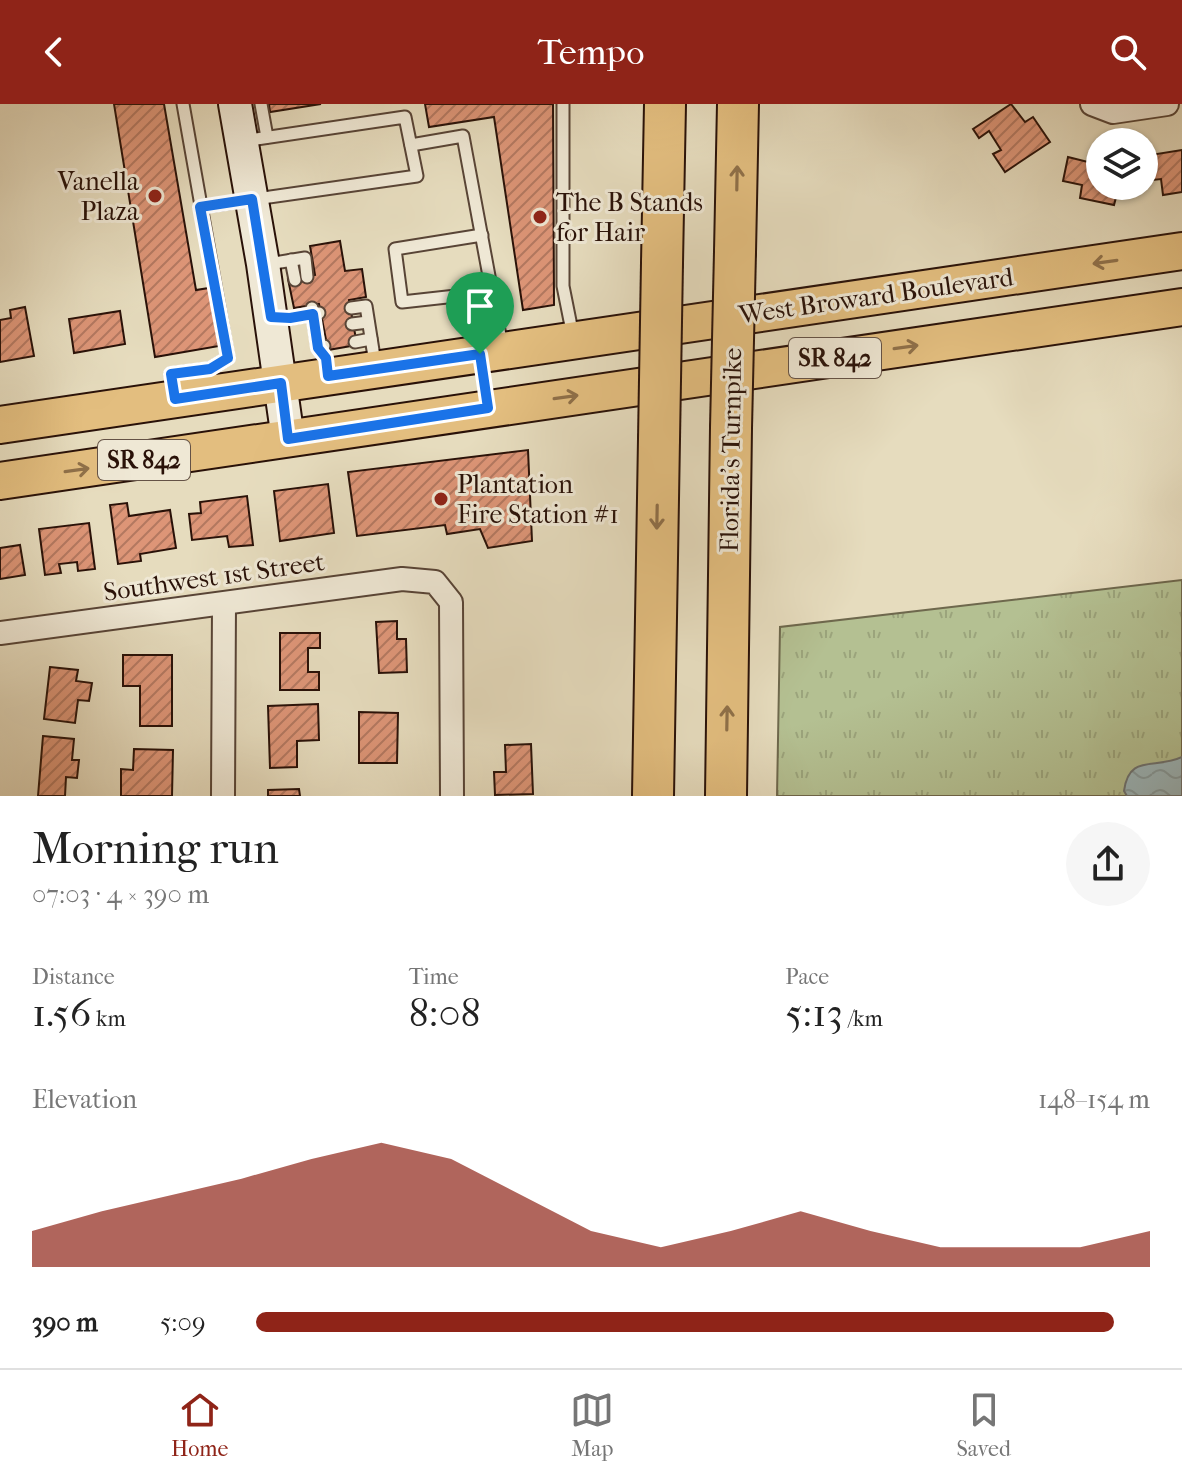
<!DOCTYPE html>
<html lang="en">
<head>
<meta charset="utf-8">
<style>
	:root { --surface:#fff; --page:#f6f6f6; --text:#222; --muted:#767676; --line:#e0e0e0; --accent:#8f2418 }
	body { margin:0; font-family:"IM FELL French Canon",serif; background:var(--page); color:var(--text); height:100vh; display:flex; flex-direction:column; font-size:30px; white-space:nowrap }
	* { box-sizing:border-box; margin:0 }
	p { font-size:26px; color:var(--muted) }
	.icon { flex:none; width:44px; height:44px; fill:none; stroke:currentColor; stroke-width:2; stroke-linecap:round; stroke-linejoin:round }
	.map { position:relative; height:692px; overflow:hidden }
	.panel { display:flex; flex-direction:column; background:var(--surface); flex:1 }
	.panel>* { flex:none }
	.fabs { position:absolute; left:1086px; top:24px; display:grid; gap:16px }
	.fabs a { display:grid; place-items:center; width:72px; height:72px; border-radius:50%; background:var(--surface); box-shadow:0 2px 6px #0004; font-size:40px }
	.pin { position:absolute; display:grid; place-items:center; width:68px; height:68px; color:#fff; margin:-82px -34px; border-radius:50% 50% 50% 0; rotate:-45deg; box-shadow:0 0 8px #0007 }
	.pin .icon { rotate:45deg }
	.round { display:grid; place-items:center; flex:none; width:84px; height:84px; border-radius:42px; background:var(--page) }
	.headline { display:flex; align-items:center; justify-content:space-between; height:136px; padding:0 32px }
	h1 { font-size:44px; font-weight:600; line-height:60px }
	.metrics { display:grid; grid-template-columns:repeat(3,1fr); gap:12px; height:136px; padding:8px 32px }
	.metrics div { display:grid; align-content:center }
	.metrics b { font-size:40px; font-weight:600 }
	.metrics small { font-size:22px; font-weight:400 }
	.metrics p { font-size:22px }
	.chart { height:224px; padding:16px 32px }
	.chart p { display:flex; justify-content:space-between }
	.chart svg { width:100%; height:144px; margin-top:8px; fill:var(--accent); opacity:.7 }
	ul { padding:0 32px; list-style:none; font-size:26px }
	li { display:grid; grid-template-columns:128px 96px 1fr; align-items:center; height:60px }
	li i { height:20px; border-radius:10px; background:var(--accent) }
	header { display:flex; justify-content:space-between; align-items:center; height:104px; padding:0 32px; background:var(--accent); color:#fff; font-size:36px; font-weight:600 }
	.tab-bar { display:flex; justify-content:space-around; align-items:center; height:112px; border-top:2px solid var(--line); background:var(--surface); font-size:22px; color:var(--muted) }
	.tab-bar a { display:grid; justify-items:center; gap:4px }
	.tab-bar .on { color:var(--accent) }
	.map>svg:first-child { display:block }
	.grass { fill:url(#grass-tufts); stroke:#6e684d; stroke-width:2 }
	.water { fill:url(#water-waves); stroke:#6e7575; stroke-width:2 }
	.building { fill:url(#building-hatch); stroke:#291108; stroke-width:2 }
	.lines { fill:none; stroke-linecap:round; stroke-linejoin:round }
	.lane-casing { stroke:#584436; stroke-width:15 }
	.street-casing { stroke:#584436; stroke-width:26 }
	.secondary-casing { stroke:#291108; stroke-width:36 }
	.primary-casing { stroke:#291108; stroke-width:40 }
	.highway-casing { stroke:#291108; stroke-width:44 }
	.lane { stroke:#efe8d5; stroke-width:11 }
	.street { stroke:#efe8d5; stroke-width:22 }
	.secondary { stroke:#efe8d5; stroke-width:32 }
	.primary { stroke:#e3be7f; stroke-width:36 }
	.highway { stroke:#e3be7f; stroke-width:40 }
	.highway-bridge-casing { stroke:#291108; stroke-width:44; stroke-linecap:butt }
	.highway-bridge { stroke:#e3be7f; stroke-width:40 }
	.oneway { stroke:#8f7049 }
	.route-casing { stroke:#fff; stroke-width:16 }
	.route { stroke:#1a73e8; stroke-width:10 }
	.poi-dot { fill:#8f2418; stroke:#efe8d5; stroke-width:3 }
	.labels { text-anchor:middle; dominant-baseline:central; stroke-width:6; stroke-linejoin:round; paint-order:stroke }
	.shield { fill:#efe8d5; stroke:#645246; stroke-width:2 }
	.shield-label { font-size:24px; font-weight:bold; fill:#291108 }
	.poi-label { font-size:26px; fill:#291108; stroke:#efe8d5; text-anchor:start }
	.street-label { font-size:26px; fill:#291108; stroke:#efe8d5 }
</style>
</head>
<body>
<header><svg class="icon" aria-label="back" viewBox="0 0 24 24"><path d="M15 5l-7 7 7 7"/></svg>Tempo<svg class="icon" aria-label="search" viewBox="0 0 24 24"><circle cx="10" cy="10" r="6"/><path d="M15 15l6 6"/></svg></header>
<div class="map">
<svg width="1182" height="692" viewBox="0 0 1182 692">
	<defs>
		<pattern id="grass-tufts" width="24" height="20" patternUnits="userSpaceOnUse" patternTransform="scale(2)"><rect width="24" height="20" fill="#b4c092"/><path d="M3 7l-1-3M5 7V3M7 7l1-3M15 17l-1-3M17 17v-4M19 17l1-3" fill="none" stroke="#9ba47c"/></pattern>
		<pattern id="water-waves" width="16" height="10" patternUnits="userSpaceOnUse" patternTransform="scale(2)"><rect width="16" height="10" fill="#9cb8bd"/><path d="M0 5q4-4 8 0t8 0" fill="none" stroke="#869da1"/></pattern>
		<pattern id="building-hatch" width="6" height="6" patternUnits="userSpaceOnUse" patternTransform="scale(2)"><rect width="6" height="6" fill="#dd9577"/><path d="M-1 1l2-2M0 6l6-6M5 7l2-2" fill="none" stroke="#b37860"/></pattern>
	</defs>
	<rect width="100%" height="100%" fill="#e6dcbe"/>
	<filter id="stains"><feTurbulence type="fractalNoise" baseFrequency=".0025" numOctaves="4"/><feColorMatrix values="0 0 0 0 .2 0 0 0 0 .09 0 0 0 0 .02 0 0 0 .5 -.17"/></filter>
	<radialGradient id="worn" r=".72"><stop offset=".6" stop-color="#630" stop-opacity="0"/><stop offset="1" stop-color="#630" stop-opacity=".3"/></radialGradient>
	<path class="grass" d="M1182 476V692H777L780 523Z"/>
	<path class="water" d="M1182 653V692H1127L1124 687C1129 649 1155 666 1182 653Z"/>
	<g class="building">
		<path d="M114 0H164L196 186 209 184 219 242 155 253Z"/>
		<path d="M269 0H321L270 8Z"/>
		<path d="M425 0H553L554 201 523 206 494 13 429 23Z"/>
		<path d="M1011 0 1025 18 1033 13 1050 38 1005 68 993 50 1001 46 989 27 979 34 973 25Z"/>
		<path d="M1182 46V88L1163 91 1161 75 1144 77V52Z"/>
		<path d="M1068 53 1100 61V82H1119L1114 101 1080 94 1082 81 1063 77Z"/>
		<path d="M340 137 345 167 362 165 366 193 349 196 357 241 328 246 319 200 294 204 288 175 315 171 310 142Z"/>
		<path d="M25 203 34 252 0 258V216L11 214 10 206Z"/>
		<path d="M120 207 125 240 74 249 69 215Z"/>
		<path d="M528 346 532 437 488 444 480 425 447 430 445 421 357 432 348 368Z"/>
		<path d="M328 380 334 429 280 437 274 387Z"/>
		<path d="M247 392 253 441 229 443 227 432 192 436 189 410 201 409 200 398Z"/>
		<path d="M127 399 129 412 170 406 176 444 140 450 141 457 118 460 110 401Z"/>
		<path d="M89 419 95 465 78 467 77 458 59 460 61 469 45 471 39 425Z"/>
		<path d="M20 441 25 471 0 475V444Z"/>
		<path d="M397 517V535H406L407 568 379 569 376 518Z"/>
		<path d="M280 529H320V544H308V568H319V586H280Z"/>
		<path d="M123 551H172V622H140V582H123Z"/>
		<path d="M50 563 78 566 76 577 92 579 89 597 78 596 75 619 44 615Z"/>
		<path d="M318 600 319 636 297 637V663L270 664 268 602Z"/>
		<path d="M359 608 398 609 397 659H359Z"/>
		<path d="M43 632 74 635 72 656H79L77 674 66 673 65 692H38Z"/>
		<path d="M531 640 533 690 495 691 494 668H506L505 641Z"/>
		<path d="M134 645 173 646 172 692H121V665L133 666Z"/>
		<path d="M299 685 300 692H268V686Z"/>
	</g>
	<g class="lines">
		<g class="lane-casing">
			<g id="lane">
				<path d="M183 0 228 254 210 265"/>
				<path d="M261 0 267 33"/>
				<path d="M563 0V182L573 232"/>
				<path d="M411 41 463 32 502 242"/>
				<path d="M200 103 417 72 405 13 243 37"/>
				<path d="M482 131 395 145 402 198 492 188"/>
				<path d="M291 156 295 176"/>
				<path d="M268 160 305 154 307 173"/>
				<path d="M312 204 318 244 324 242"/>
				<path d="M351 204 366 202 375 259"/>
				<path d="M273 213 290 214 319 209"/>
				<path d="M352 220 368 218"/>
				<path d="M355 238 371 235"/>
				<path d="M175 292 171 270 210 265 211 269"/>
			</g>
		</g>
		<g class="street-casing">
			<g id="street">
				<path d="M1092 0 1113 8 1167 0"/>
				<path d="M0 529 402 475 435 478 451 498 452 692"/>
				<path d="M223 692 224 501"/>
			</g>
		</g>
		<g class="secondary-casing">
			<path id="secondary" d="M235 0 263 160 288 335"/>
		</g>
		<g class="primary-casing">
			<g id="primary">
				<path d="M0 321 1182 147"/>
				<path d="M0 377 1182 203"/>
			</g>
		</g>
		<g class="highway-casing">
			<g id="highway">
				<path d="M735 148 738 0"/>
				<path d="M662 159 665 0"/>
				<path d="M653 692 659 335"/>
				<path d="M726 692 731 324"/>
			</g>
		</g>
		<use href="#lane" class="lane"/>
		<use href="#street" class="street"/>
		<use href="#secondary" class="secondary"/>
		<use href="#primary" class="primary"/>
		<use href="#highway" class="highway"/>
		<g class="highway-bridge-casing">
			<g id="highway-bridge">
				<path d="M731 324 735 148"/>
				<path d="M659 335 662 159"/>
			</g>
		</g>
		<use href="#highway-bridge" class="highway-bridge"/>
	</g>
	<defs><path id="oneway-shaft" d="M-6 0H5M1.5-3L5.5 0L1.5 3" fill="none" stroke-width="1.6" stroke-linecap="round" stroke-linejoin="round" transform="scale(2)"/></defs>
	<g class="oneway">
		<use href="#oneway-shaft" transform="translate(737 74) rotate(-89)"/>
		<use href="#oneway-shaft" transform="translate(1105 158) rotate(172)"/>
		<use href="#oneway-shaft" transform="translate(906 243) rotate(-8)"/>
		<use href="#oneway-shaft" transform="translate(566 293) rotate(-8)"/>
		<use href="#oneway-shaft" transform="translate(77 366) rotate(-8)"/>
		<use href="#oneway-shaft" transform="translate(657 413) rotate(91)"/>
		<use href="#oneway-shaft" transform="translate(727 614) rotate(-89)"/>
	</g>
	<g class="lines">
		<g class="route-casing">
			<path id="route" d="M252 95 271 213 290 214 313 210 318 244 326 254 328 272 480 250 488 304 288 335 281 279 175 295 171 270 210 265 228 254 200 103Z"/>
		</g>
		<use href="#route" class="route"/>
	</g>
	<g class="poi-dot">
		<circle cx="155" cy="92" r="8"/>
		<circle cx="540" cy="113" r="8"/>
		<circle cx="441" cy="395" r="8"/>
	</g>
	<g class="labels">
		<g class="shield">
			<rect x="789" y="234" width="92" height="40" rx="6"/>
			<rect x="98" y="336" width="92" height="40" rx="6"/>
		</g>
		<g class="shield-label">
			<text x="835" y="254">SR 842</text>
			<text x="144" y="356">SR 842</text>
		</g>
		<g class="poi-label">
			<text x="139" y="77" text-anchor="end">Vanella<tspan x="139" dy="30">Plaza</tspan></text>
			<text x="556" y="98">The B Stands<tspan x="556" dy="30">for Hair</tspan></text>
			<text x="457" y="380">Plantation<tspan x="457" dy="30">Fire Station #1</tspan></text>
		</g>
		<g class="street-label">
			<text transform="translate(876 192) rotate(-8)">West Broward Boulevard</text>
			<text transform="translate(731 346) rotate(-89)">Florida's Turnpike</text>
			<text transform="translate(214 473) rotate(-8)">Southwest 1st Street</text>
		</g>
	</g>
	<rect width="100%" height="100%" filter="url(#stains)"/>
	<rect width="100%" height="100%" fill="url(#worn)"/>
</svg>
<div class="fabs">
<a><svg class="icon" aria-label="layers" viewBox="0 0 24 24"><path d="M12 4l9 5-9 5-9-5zM3 14l9 5 9-5"/></svg></a>
</div>
<div class="pin" style="left:480px;top:250px;background:#1e9e55"><svg class="icon" aria-label="arrive" viewBox="0 0 24 24"><path d="M6 21V4h12l-3 4 3 4H6"/></svg></div>
</div>
<section class="panel">
<div class="headline"><div><h1>Morning run</h1><p>07:03 · 4 × 390 m</p></div><a class="round"><svg class="icon" aria-label="share" viewBox="0 0 24 24"><path d="M12 15V3M7 8l5-5 5 5M5 13v7h14v-7"/></svg></a></div>
<div class="metrics">
<div><p>Distance</p><b>1.56<small> km</small></b></div>
<div><p>Time</p><b>8:08</b></div>
<div><p>Pace</p><b>5:13<small> /km</small></b></div>
</div>
<div class="chart"><p><span>Elevation</span>148–154 m</p>
<svg viewBox="0 0 160 44" preserveAspectRatio="none"><path d="M0 44V33L10 27L20 22L30 17L40 11L50 6L60 11L70 22L80 33L90 38L100 33L110 27L120 33L130 38L140 38L150 38L160 33V44z"/></svg>
</div>
<ul>
<li><b>390 m</b>5:09<i style="width:96%"></i></li>
</ul>
</section>
<nav class="tab-bar">
<a class="on"><svg class="icon" aria-label="home" viewBox="0 0 24 24"><path d="M3 11l9-7 9 7M6 9v11h12V9"/></svg>Home</a>
<a><svg class="icon" aria-label="map" viewBox="0 0 24 24"><path d="M3 6l6-2 6 2 6-2v14l-6 2-6-2-6 2zM9 4v14M15 6v14"/></svg>Map</a>
<a><svg class="icon" aria-label="saved" viewBox="0 0 24 24"><path d="M7 4h10v16l-5-4-5 4z"/></svg>Saved</a>
</nav>
</body>
</html>
